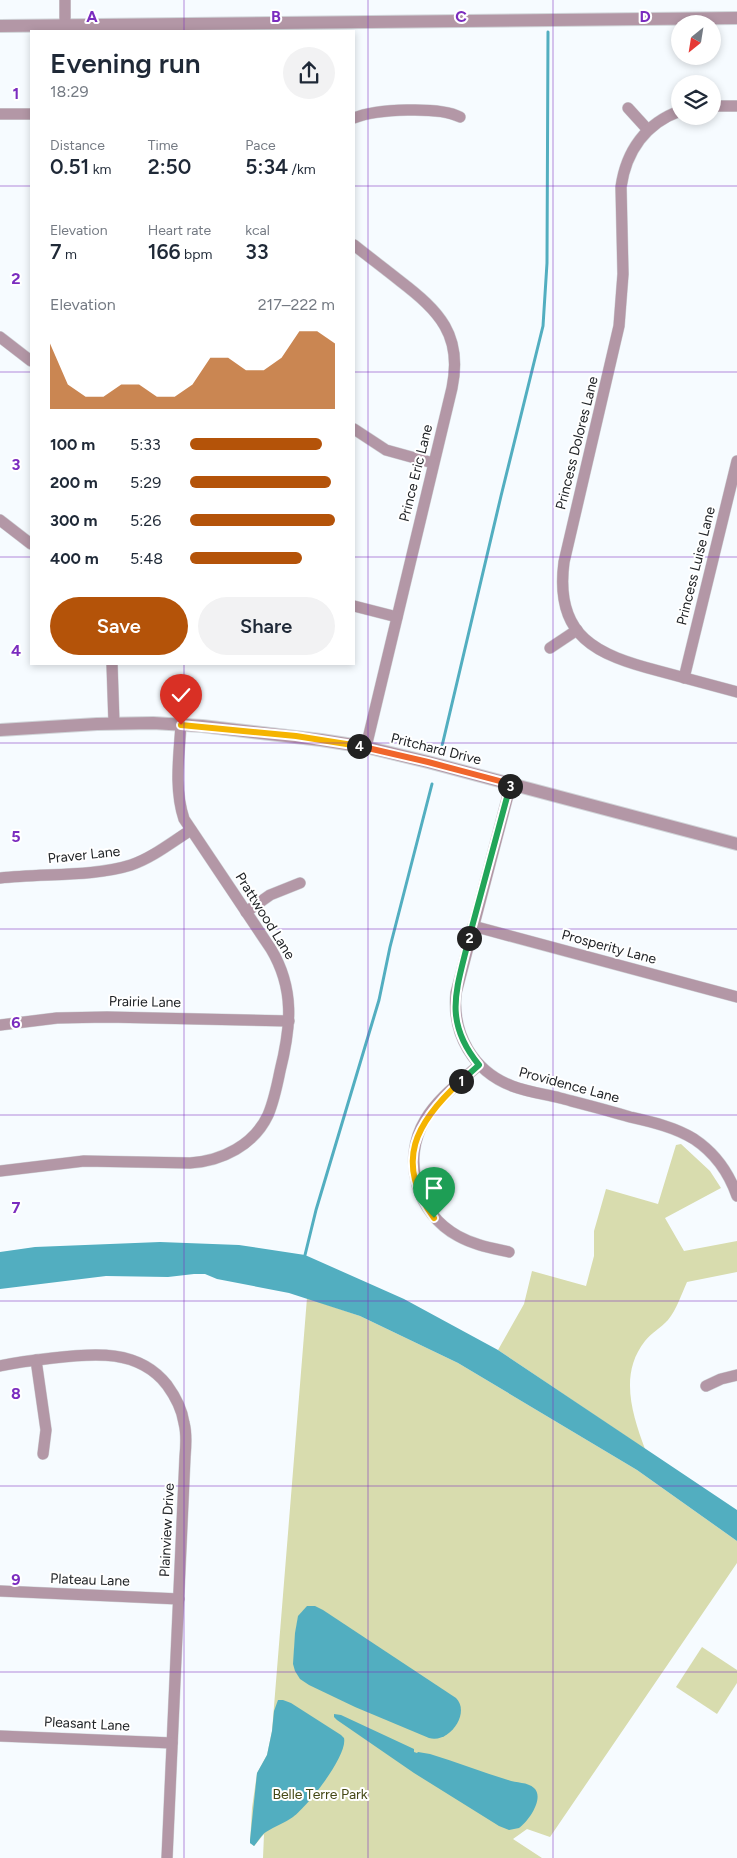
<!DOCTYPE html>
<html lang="en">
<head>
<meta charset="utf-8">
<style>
	:root { --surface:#fff; --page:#f2f2f3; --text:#1f2937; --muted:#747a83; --accent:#b45309 }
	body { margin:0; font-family:Figtree,sans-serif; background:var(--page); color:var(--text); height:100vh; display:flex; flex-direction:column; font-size:19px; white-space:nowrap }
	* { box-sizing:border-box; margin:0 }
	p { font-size:16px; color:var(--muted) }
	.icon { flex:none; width:28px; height:28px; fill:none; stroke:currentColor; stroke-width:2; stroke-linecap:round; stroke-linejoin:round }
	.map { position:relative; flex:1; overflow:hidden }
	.details { position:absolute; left:30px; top:30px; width:325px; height:635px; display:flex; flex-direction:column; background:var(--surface); border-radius:0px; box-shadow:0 2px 8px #0003 }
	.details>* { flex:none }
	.needle { width:32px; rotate:210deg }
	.fabs { position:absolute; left:671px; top:15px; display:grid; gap:10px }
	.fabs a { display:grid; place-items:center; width:50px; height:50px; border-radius:50%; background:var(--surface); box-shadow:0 2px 8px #0003; font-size:25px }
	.pin { position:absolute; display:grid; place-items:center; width:42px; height:42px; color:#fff; margin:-51px -21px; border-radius:50% 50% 50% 0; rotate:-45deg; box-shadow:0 0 5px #0007 }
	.pin .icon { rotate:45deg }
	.km { position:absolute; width:25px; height:25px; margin:-12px; border-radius:50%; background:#222; color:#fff; font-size:14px; line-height:25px; text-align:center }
	.round { display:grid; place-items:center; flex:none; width:52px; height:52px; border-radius:26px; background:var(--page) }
	.overview { display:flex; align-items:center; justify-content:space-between; height:85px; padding:0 20px }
	h1 { font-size:28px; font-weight:600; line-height:38px }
	.metrics { display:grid; grid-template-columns:repeat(3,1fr); gap:8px; height:85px; padding:5px 20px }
	.metrics div { display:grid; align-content:center }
	.metrics b { font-size:21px; font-weight:600 }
	.metrics small { font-size:14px; font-weight:400 }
	.metrics p { font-size:14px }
	.chart { height:140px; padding:10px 20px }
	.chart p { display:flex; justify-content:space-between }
	.chart svg { width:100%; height:90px; margin-top:5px; fill:var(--accent); opacity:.7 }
	.cta { display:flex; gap:10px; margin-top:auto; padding:10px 20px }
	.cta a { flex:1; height:58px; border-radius:30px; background:var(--accent); color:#fff; font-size:20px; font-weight:600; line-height:58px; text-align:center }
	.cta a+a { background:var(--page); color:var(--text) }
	ul { padding:0 20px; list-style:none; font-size:16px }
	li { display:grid; grid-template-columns:80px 60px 1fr; align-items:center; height:38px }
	li i { height:12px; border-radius:6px; background:var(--accent) }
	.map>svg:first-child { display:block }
	.green { fill:#d8dcae }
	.water { fill:#52aec0 }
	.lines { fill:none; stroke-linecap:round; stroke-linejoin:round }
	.stream { stroke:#52aec0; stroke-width:3 }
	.minor-casing { stroke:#d0d4d8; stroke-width:12 }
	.tertiary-casing { stroke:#d0d4d8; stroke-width:14 }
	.minor { stroke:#b397a6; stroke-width:11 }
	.tertiary { stroke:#b397a6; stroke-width:12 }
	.split-1-casing { stroke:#fff; stroke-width:10 }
	.split-2-casing { stroke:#fff; stroke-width:10 }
	.split-3-casing { stroke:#fff; stroke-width:10 }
	.split-4-casing { stroke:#fff; stroke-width:10 }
	.split-5-casing { stroke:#fff; stroke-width:10 }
	.split-1 { stroke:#f5b400; stroke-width:6 }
	.split-2 { stroke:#22a559; stroke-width:6 }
	.split-3 { stroke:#22a559; stroke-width:6 }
	.split-4 { stroke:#f0652b; stroke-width:6 }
	.split-5 { stroke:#f5b400; stroke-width:6 }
	.grid { fill:none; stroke:#7b2cbf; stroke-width:1; stroke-opacity:0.55 }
	.labels { text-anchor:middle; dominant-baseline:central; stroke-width:4; stroke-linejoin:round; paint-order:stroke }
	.street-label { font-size:14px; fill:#212427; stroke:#fff }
	.park-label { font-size:14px; fill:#464916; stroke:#fff }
	.grid-label { font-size:16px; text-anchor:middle; font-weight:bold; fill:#7b2cbf; stroke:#fff; stroke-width:4; stroke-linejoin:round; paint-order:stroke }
</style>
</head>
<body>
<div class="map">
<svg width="737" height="1858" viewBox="0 0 737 1858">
	<rect width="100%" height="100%" fill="#f6fbff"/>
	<g class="green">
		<path d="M681 1144 710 1171 721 1188 665 1218 684 1251 737 1241V1272L687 1282C681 1295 677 1309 668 1320 661 1328 651 1333 645 1341 619 1374 632 1413 645 1449L498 1350 524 1304 532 1271 586 1286 594 1256V1231L606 1189 658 1204 676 1145Z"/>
		<path d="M307 1298 360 1316 458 1363 637 1470 737 1541V1563L550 1837 527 1829 513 1839 542 1858H263L264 1834 255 1845 254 1846 250 1843 252 1808 257 1773 267 1755 272 1731Z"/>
		<path d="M702 1647 737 1670V1683L717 1714 676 1687Z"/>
	</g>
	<g class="water">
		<path d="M160 1242 239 1245 305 1255 404 1299 498 1350 737 1510V1541L637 1470 458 1363 360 1316 289 1293 217 1279 205 1274H194L168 1277 106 1276 0 1289V1252L35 1247Z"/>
		<path d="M307 1606H315L323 1610 456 1698C471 1713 449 1744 429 1738L355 1707 309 1685 300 1679 295 1671 293 1664 295 1633 298 1616Z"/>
		<path d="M278 1700H283L291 1703 341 1735 344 1738C348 1755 308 1806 293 1817 285 1823 275 1826 266 1832 261 1835 258 1842 254 1846L250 1843V1840L257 1773 267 1755 272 1731 274 1711Z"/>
		<path d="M334 1714 341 1715 414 1749V1752L417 1753 418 1752 430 1754C456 1762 482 1772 508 1780 516 1783 528 1782 534 1788 545 1798 528 1822 519 1828L509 1830 499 1826 414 1773 337 1720 334 1717Z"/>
	</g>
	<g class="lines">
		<g class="stream">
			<path d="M442 746 501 496 543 326 547 263 548 32"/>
			<path d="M305 1255 316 1210 379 1000 390 947 432 784"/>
		</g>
		<g class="minor-casing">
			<g id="minor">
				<path d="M65 0V26"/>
				<path d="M712 106H737"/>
				<path d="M628 108 648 130"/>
				<path d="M680 111C646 123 626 151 621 187L623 274 619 326 564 562C554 637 597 655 659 671 685 678 711 685 737 692"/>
				<path d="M0 114H31"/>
				<path d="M354 118C376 109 439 106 460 117"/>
				<path d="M354 245C369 257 385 269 400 281 439 311 463 335 452 388L366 747"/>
				<path d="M0 337 31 361"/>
				<path d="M354 429 386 450 433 463"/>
				<path d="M0 520 31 544"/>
				<path d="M354 606 397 617"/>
				<path d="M550 648 577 630"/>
				<path d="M112 664 114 723"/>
				<path d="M684 678 737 461"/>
				<path d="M511 784 456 993C452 1034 473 1071 512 1086 528 1092 544 1094 560 1098 583 1104 607 1110 630 1117 652 1122 675 1127 694 1139 715 1153 729 1173 737 1196"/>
				<path d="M0 878C41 873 93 877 131 865 152 858 172 842 191 830"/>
				<path d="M246 912 270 895 300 883"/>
				<path d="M473 926 737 997"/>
				<path d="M0 1025 57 1018 107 1017 289 1021"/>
				<path d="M479 1065C460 1082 438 1098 425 1120 401 1160 417 1214 458 1236 474 1245 492 1248 509 1252"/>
				<path d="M0 1171 84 1161 190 1163C222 1161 254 1145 268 1115 274 1101 277 1086 280 1071 291 1027 295 989 271 949L184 819C174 789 179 756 181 725"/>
				<path d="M36 1360 46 1430 43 1454"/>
				<path d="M0 1366C18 1362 35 1360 53 1358 94 1353 139 1349 167 1385 175 1396 182 1409 184 1423 187 1434 186 1446 185 1457L167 1858"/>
				<path d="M706 1386 721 1379 737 1375"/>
				<path d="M0 1591 179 1599"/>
				<path d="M0 1736 172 1743"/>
			</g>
		</g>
		<g class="tertiary-casing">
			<g id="tertiary">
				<path d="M0 26 737 18"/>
				<path d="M0 730 97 724 153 723 202 726 321 740 366 747 428 762 737 844"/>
			</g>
		</g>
		<use href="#minor" class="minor"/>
		<use href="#tertiary" class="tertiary"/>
	</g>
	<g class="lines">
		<g class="split-1-casing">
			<path id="split-1" d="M434 1218C393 1162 416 1122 461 1081"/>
		</g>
		<g class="split-2-casing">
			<path id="split-2" d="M461 1081 479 1065C442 1020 457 989 469 938"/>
		</g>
		<g class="split-3-casing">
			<path id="split-3" d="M469 938 510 786"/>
		</g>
		<g class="split-4-casing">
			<path id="split-4" d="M359 746 428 762 511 784 510 786"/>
		</g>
		<g class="split-5-casing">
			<path id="split-5" d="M181 725 296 736 359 746"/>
		</g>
		<use href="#split-1" class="split-1"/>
		<use href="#split-2" class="split-2"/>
		<use href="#split-3" class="split-3"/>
		<use href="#split-4" class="split-4"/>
		<use href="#split-5" class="split-5"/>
	</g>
	<path class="grid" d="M184 0V31M368 0V1858M553 0V1858M0 186H31M354 186H737M0 372H31M354 372H737M0 557H31M354 557H737M184 664V1858M0 743H737M0 929H737M0 1115H737M0 1301H737M0 1486H737M0 1672H737"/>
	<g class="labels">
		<g class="street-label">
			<text transform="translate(577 443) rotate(-76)">Princess Dolores Lane</text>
			<text transform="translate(416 473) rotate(-76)">Prince Eric Lane</text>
			<text transform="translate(696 566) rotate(-76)">Princess Luise Lane</text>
			<text transform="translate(436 749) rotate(14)">Pritchard Drive</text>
			<text transform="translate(84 855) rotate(-6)">Praver Lane</text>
			<text transform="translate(265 916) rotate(58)">Prattwood Lane</text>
			<text transform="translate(609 947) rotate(15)">Prosperity Lane</text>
			<text transform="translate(145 1002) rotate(1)">Prairie Lane</text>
			<text transform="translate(569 1085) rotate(15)">Providence Lane</text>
			<text transform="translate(167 1530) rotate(-87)">Plainview Drive</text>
			<text transform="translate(90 1580) rotate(2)">Plateau Lane</text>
			<text transform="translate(87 1724) rotate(3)">Pleasant Lane</text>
		</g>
		<g class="park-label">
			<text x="320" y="1794">Belle Terre Park</text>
		</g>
	</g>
	<g class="grid-label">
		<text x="92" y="22">A</text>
		<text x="276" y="22">B</text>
		<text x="461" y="22">C</text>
		<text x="645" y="22">D</text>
		<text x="16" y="99">1</text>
		<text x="16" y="284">2</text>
		<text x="16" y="470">3</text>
		<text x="16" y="656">4</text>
		<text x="16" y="842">5</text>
		<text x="16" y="1028">6</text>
		<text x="16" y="1213">7</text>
		<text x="16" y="1399">8</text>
		<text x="16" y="1585">9</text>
	</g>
</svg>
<div class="fabs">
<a><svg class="needle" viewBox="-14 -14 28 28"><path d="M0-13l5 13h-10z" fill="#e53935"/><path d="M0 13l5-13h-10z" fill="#747a83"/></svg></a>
<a><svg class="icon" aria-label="layers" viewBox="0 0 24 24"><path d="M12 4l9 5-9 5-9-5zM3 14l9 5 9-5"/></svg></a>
</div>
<div class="pin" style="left:434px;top:1218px;background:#1e9e55"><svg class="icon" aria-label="arrive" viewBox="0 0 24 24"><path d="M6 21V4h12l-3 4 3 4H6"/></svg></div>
<div class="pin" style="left:181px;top:725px;background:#d93025"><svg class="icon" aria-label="check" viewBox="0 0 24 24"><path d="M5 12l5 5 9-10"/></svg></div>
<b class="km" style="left:461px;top:1081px">1</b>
<b class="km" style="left:469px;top:938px">2</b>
<b class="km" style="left:510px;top:786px">3</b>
<b class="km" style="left:359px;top:746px">4</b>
<section class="details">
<div class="overview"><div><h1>Evening run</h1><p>18:29</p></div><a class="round"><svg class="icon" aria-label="share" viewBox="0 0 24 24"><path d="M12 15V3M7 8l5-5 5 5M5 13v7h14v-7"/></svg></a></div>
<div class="metrics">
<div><p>Distance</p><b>0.51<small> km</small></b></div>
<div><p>Time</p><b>2:50</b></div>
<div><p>Pace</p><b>5:34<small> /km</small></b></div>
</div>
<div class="metrics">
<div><p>Elevation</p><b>7<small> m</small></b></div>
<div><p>Heart rate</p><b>166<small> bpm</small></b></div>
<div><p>kcal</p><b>33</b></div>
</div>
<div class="chart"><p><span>Elevation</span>217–222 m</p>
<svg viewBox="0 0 160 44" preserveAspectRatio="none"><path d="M0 44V12L10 32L20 38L30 38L40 32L50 32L60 38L70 38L80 32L90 19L100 19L110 25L120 25L130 19L140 6L150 6L160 12V44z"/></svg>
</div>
<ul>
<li><b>100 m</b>5:33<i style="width:91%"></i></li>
<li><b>200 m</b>5:29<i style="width:97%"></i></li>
<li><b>300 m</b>5:26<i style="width:100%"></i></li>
<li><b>400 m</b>5:48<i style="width:77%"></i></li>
</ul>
<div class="cta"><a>Save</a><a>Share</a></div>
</section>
</div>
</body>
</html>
